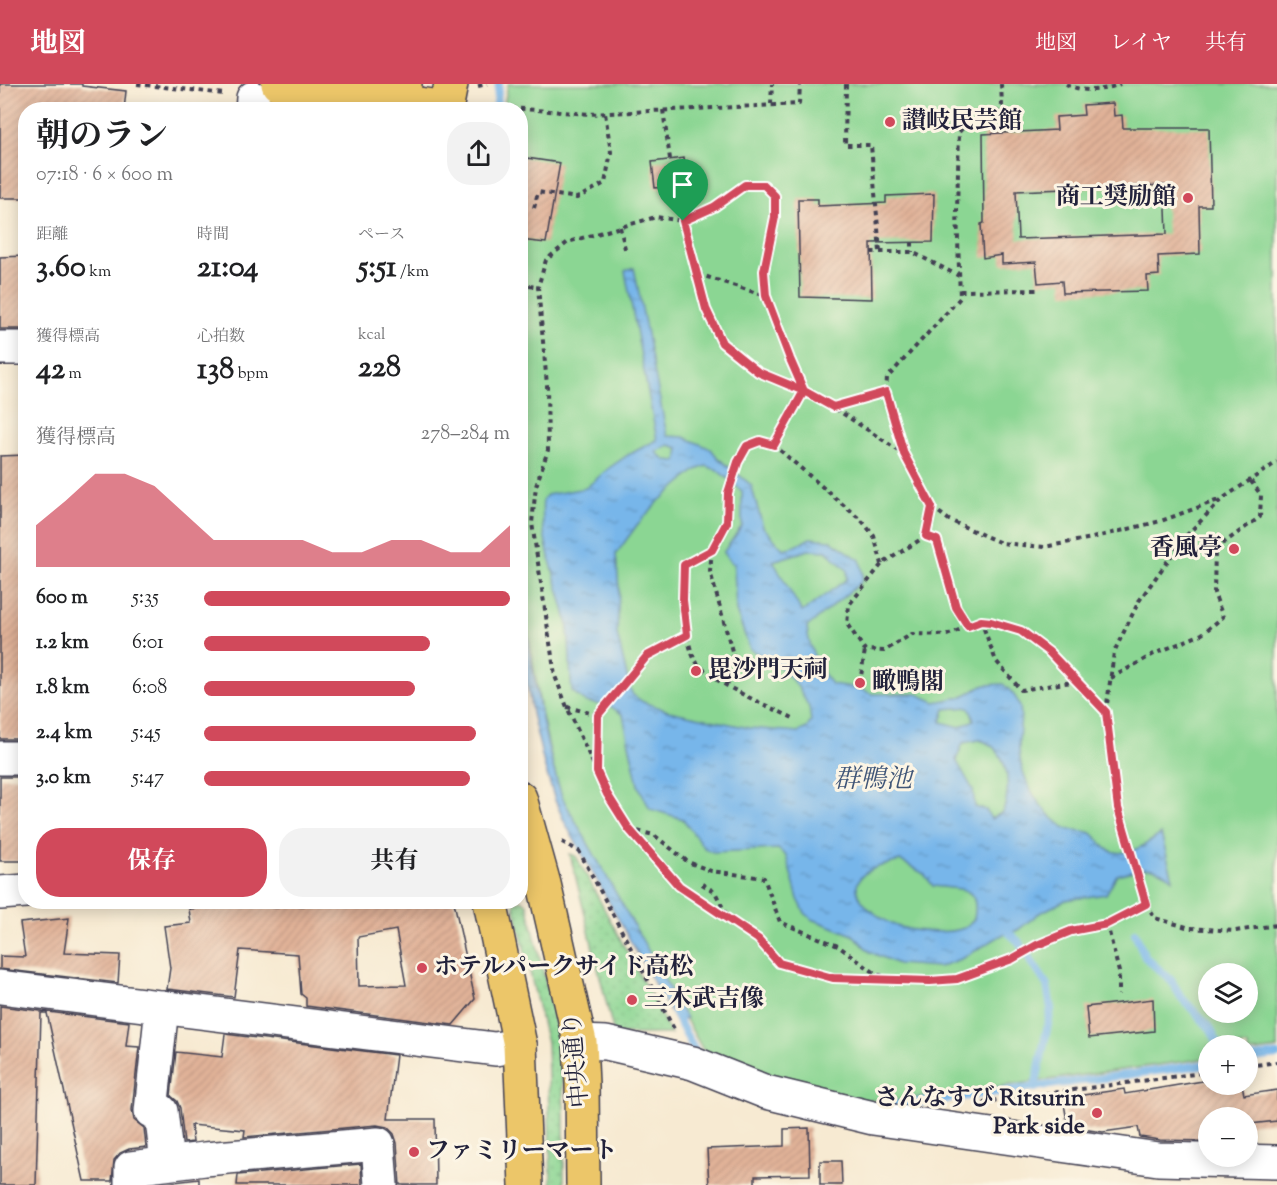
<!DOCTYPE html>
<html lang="ja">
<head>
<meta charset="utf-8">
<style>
	:root { --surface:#fff; --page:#f2f2f2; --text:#202124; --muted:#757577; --accent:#d1495b }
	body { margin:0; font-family:"Sorts Mill Goudy","Noto Serif JP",serif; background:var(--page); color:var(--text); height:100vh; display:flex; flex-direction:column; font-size:22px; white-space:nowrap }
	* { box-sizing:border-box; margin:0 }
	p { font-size:20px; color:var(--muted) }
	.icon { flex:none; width:33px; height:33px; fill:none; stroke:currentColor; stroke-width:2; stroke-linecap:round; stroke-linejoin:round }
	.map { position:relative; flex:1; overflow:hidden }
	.details { position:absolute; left:18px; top:18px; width:510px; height:807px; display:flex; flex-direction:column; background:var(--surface); border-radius:24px; box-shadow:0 3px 15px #0003 }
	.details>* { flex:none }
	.buttons { position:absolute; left:1198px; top:879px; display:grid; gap:12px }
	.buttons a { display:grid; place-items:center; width:60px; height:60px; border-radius:50%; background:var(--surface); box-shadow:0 3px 15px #0003; font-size:30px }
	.pin { position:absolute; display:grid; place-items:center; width:51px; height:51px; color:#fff; margin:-62px -26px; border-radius:50% 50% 50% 0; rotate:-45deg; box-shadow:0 0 6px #0007 }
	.pin .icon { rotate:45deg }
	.round { display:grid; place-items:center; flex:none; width:63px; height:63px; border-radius:24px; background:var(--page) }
	.summary { display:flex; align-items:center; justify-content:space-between; height:102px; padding:0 18px }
	h1 { font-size:33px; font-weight:700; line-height:45px }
	.stats { display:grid; grid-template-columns:repeat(3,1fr); gap:9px; height:102px; padding:6px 18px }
	.stats div { display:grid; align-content:center }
	.stats b { font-size:30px; font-weight:700 }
	.stats small { font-size:16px; font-weight:400 }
	.stats p { font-size:16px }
	.chart { height:168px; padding:12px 18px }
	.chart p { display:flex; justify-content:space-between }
	.chart svg { width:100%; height:108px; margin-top:6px; fill:var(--accent); opacity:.7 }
	.button { display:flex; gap:12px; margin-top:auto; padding:12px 18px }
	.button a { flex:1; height:69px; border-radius:24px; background:var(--accent); color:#fff; font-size:24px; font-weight:700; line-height:69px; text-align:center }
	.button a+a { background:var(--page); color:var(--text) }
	ul { padding:0 18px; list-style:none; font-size:20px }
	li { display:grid; grid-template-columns:96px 72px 1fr; align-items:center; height:45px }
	li i { height:15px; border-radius:8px; background:var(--accent) }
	header { display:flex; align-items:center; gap:36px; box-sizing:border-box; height:84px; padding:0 30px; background:var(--accent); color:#fff }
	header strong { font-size:28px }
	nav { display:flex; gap:33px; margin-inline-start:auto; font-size:21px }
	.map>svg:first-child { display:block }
	.grass { fill:url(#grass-dots); stroke:#567c67; stroke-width:1.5 }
	.garden { fill:#8bd693; stroke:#567c67; stroke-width:1.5; fill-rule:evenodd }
	.water { fill:url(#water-ripples); stroke:#4c6c92; stroke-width:1.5; fill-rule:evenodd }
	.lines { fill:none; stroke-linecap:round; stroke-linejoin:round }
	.stream { stroke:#77b6ea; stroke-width:8 }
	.building { fill:url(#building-hatch); fill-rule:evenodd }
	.minor-casing { stroke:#424052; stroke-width:36 }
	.major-casing { stroke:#424052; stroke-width:36 }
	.highway-casing { stroke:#424052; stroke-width:36 }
	.path { stroke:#424052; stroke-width:4; stroke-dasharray:4.5 4.5; stroke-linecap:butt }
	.minor { stroke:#fff; stroke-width:33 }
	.major { stroke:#ecc669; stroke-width:33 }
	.highway { stroke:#ecc669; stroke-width:33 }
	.route-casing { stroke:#fff; stroke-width:12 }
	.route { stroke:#d1495b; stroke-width:8 }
	.poi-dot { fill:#d1495b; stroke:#fcf5e5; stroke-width:2 }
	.labels { text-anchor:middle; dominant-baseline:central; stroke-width:6; stroke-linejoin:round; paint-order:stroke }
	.poi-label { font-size:24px; font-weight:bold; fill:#22223b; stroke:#fcf5e5; text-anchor:start }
	.street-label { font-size:24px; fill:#22223b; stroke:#fcf5e5 }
	.water-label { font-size:26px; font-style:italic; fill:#405678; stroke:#fcf5e5 }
</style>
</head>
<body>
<header>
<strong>地図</strong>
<nav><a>地図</a><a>レイヤ</a><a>共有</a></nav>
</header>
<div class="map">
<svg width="1277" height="1101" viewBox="0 0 1277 1101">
	<defs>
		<pattern id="grass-dots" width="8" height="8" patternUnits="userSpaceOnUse" patternTransform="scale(1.5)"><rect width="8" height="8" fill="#8bd693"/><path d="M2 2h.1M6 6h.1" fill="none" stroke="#78b780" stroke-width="1.8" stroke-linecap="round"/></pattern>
		<pattern id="water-ripples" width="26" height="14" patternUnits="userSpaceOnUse" patternTransform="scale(1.5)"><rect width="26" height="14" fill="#77b6ea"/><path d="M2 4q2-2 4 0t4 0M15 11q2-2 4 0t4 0" fill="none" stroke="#6194bf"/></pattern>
		<pattern id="building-hatch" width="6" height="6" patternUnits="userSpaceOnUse" patternTransform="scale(1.5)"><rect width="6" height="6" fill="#e1b298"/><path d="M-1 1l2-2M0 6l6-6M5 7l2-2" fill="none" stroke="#c19984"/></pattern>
	</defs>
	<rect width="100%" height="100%" fill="#fcf5e5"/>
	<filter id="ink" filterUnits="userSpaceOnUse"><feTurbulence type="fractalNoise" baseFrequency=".0167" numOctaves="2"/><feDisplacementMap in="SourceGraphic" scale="12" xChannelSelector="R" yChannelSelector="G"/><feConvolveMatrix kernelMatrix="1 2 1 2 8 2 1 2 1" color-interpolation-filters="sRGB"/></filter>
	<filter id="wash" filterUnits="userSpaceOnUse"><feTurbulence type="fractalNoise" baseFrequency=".008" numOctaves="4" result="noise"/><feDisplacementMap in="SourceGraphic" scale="24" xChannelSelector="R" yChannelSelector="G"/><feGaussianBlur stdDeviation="1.35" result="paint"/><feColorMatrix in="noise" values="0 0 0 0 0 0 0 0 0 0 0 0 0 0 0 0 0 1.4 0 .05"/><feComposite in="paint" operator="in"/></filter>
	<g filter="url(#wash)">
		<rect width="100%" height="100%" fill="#f7ead2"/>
		<g class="grass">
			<path d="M570 770 576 772 671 950H614Z"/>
			<path d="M521 816 527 820 560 958 564 1026V1101H551L547 959 514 822 515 818Z"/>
		</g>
		<path class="garden" d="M508 0H1277V965L1248 969V962H1209V974L900 1016 845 1017 776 999 703 966 562 713 553 682 541 627 520 499V26H503ZM1209 890H1248V928H1209Z"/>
		<g class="water">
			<path d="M634 184 667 352 684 353 711 365 718 374 751 401 763 443 783 465 796 462 810 454 830 456 860 476 863 490 861 498 807 543C809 564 818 584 831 600L858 604 872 610H917L935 618 961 613 985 601 1003 600C1029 622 1019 632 1019 662 1019 693 1038 726 1064 743 1072 748 1082 745 1091 749 1097 752 1101 761 1107 765 1125 776 1147 760 1161 750L1173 795C1150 778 1142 785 1117 791L1106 810 1066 816 1038 830 1018 846 1000 852 963 874 939 883 898 880 870 868 853 851 812 835 805 829 798 815 786 772 778 765 713 768 704 764 683 735 650 725 638 701 623 631 610 622 586 618 572 607C569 582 571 557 566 533 557 495 539 455 543 415L547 411 586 404 609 384 628 371 657 356 625 187ZM669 361 679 364 677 377 665 376 656 368ZM706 382 717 386 742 407V442L723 469 734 481 736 527 750 565 783 585 798 603 809 623 811 637 807 644 798 648 749 644 668 627 643 618 633 611 630 605 617 550 619 504 616 470 637 441 659 417 696 386ZM809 466 826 467 847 486V495L802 528 773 477ZM969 623 974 636 960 643 941 638 945 625ZM979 656C1009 663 1012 704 1003 728L991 735 986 726 975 723 973 706 956 676 963 659ZM901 777 924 790 933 802C959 806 981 800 974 835 971 838 967 842 964 844 948 850 920 848 904 844 887 841 842 813 862 792 871 783 889 780 901 777Z"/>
			<path d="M521 499C530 571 540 644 562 713L686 934 676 939 565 739 555 716 545 684 532 630 521 562Z"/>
		</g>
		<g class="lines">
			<g class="stream">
				<path d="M496 26 499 0"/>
				<path d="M1009 849 1018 857 1047 901 1051 925 1035 1004"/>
				<path d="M1135 849 1145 873 1171 896 1181 913 1211 945 1219 962"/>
				<path d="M674 928 696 969 699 970"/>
				<path d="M1248 975 1277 971"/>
				<path d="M892 1022 1209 980"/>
			</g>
		</g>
		<g id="blocks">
			<g class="building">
				<path d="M0 0H82V2L126 7 124 26H26V114H0Z"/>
				<path d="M1113 19 1114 32 1122 31 1123 44H1209L1211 122H1199L1200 170 1158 172 1159 191 1147 192 1148 207 1063 209 1062 197 1038 199 1036 178 1002 180V171L983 174 981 140 984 139 983 50 1057 46 1056 33 1084 31 1083 21ZM1165 101 1167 150 1018 155 1016 107Z"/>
				<path d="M520 73 560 79 546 159 520 156Z"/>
				<path d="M684 74 687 100 655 104 652 78Z"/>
				<path d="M934 110 933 158 871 159 872 215 800 213 798 115H818V122L886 119V112Z"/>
				<path d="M26 172V245H0V173Z"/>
				<path d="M26 371V471H22L23 552H26V655H0V372Z"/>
				<path d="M0 693H26L25 777H0Z"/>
				<path d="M304 818H454L475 915 453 941 306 922V914L301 910 298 870 240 866 234 913 167 905 170 884 164 842 191 839 189 825 238 821 278 824 279 820 304 822ZM396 846 406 901 359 902 358 853Z"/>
				<path d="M69 834 64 869 120 871 118 899 0 885V872L25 873 20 839Z"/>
				<path d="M1153 915 1154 947 1089 954 1086 923Z"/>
				<path d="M0 922 129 938 126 962 139 963 132 1026 134 1036 144 1044 146 1063 129 1065 120 1069 114 1076 112 1097H84L47 929H41L36 1101H0Z"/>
				<path d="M225 950 396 971 388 1035H435L436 1101H400L397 1059 394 1050 387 1043 377 1041 244 1053 245 1046 191 1041 193 1058 184 1059 180 1024 177 1017 171 1012 176 968 222 973Z"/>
				<path d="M1209 996V1000H1242L1244 1011 1277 1006V1037L1250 1040 1251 1049 1248 1050V1034H1209V1057H1207L1160 1056 1140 1053 1138 1043 1103 1048 1068 1043 1063 1014 1124 1005 1125 1010Z"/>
				<path d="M809 1044 810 1091 755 1092V1101H709L707 1065 784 1062V1045Z"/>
				<path d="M820 1077H841L842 1101H820Z"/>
				<path d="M361 1080 362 1101H237L238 1091Z"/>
				<path d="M199 1095V1101H150Z"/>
			</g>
		</g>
	</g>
	<g filter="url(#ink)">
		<use href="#blocks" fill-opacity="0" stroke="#424052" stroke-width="1.5"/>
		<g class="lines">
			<g class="minor-casing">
				<g id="minor">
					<path d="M252 26 253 14"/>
					<path d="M0 264H26"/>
					<path d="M0 674H26"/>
					<path d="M0 809 26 807"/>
					<path d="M0 903 495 965 520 961"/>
					<path d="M162 923 151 1027H161L167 1079"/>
					<path d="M580 958 606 959 693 979 766 1008 873 1034 1158 1075 1277 1078"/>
					<path d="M131 1101V1084L205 1075 378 1060 381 1101"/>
				</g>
			</g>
			<g class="major-casing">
				<path id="major" d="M278 0 447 24"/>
			</g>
			<g class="highway-casing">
				<g id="highway">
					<path d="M400 26 405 0"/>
					<path d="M446 26 451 0"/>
					<path d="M520 714 544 800 580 958 582 1000 583 1101"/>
					<path d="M490 818 520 961 526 1101"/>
				</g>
			</g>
			<g class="path">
				<path d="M137 0 225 10"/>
				<path d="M846 0 845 61H871L880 168"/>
				<path d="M1001 0 1002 21 993 35 969 37 959 48 957 126 960 214 887 294 886 308 833 323 904 370 932 423 926 452 882 480 849 521 847 540 865 566 884 567 912 550 947 551 981 537 996 577 1021 606 1078 597 1106 628 1118 724 1146 820 1155 834 1190 844 1235 847 1277 841"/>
				<path d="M1066 0C1084 9 1102 7 1120 0"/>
				<path d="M478 2 487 0"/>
				<path d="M771 20 772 0"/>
				<path d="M475 24H510L589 30 799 20 800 0"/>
				<path d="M663 26 670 75"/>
				<path d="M674 102 707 225 722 259 758 288 804 307 833 323"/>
				<path d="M534 124 538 108 577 114 605 99 611 68 605 29"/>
				<path d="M620 143 626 169"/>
				<path d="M912 158V168"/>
				<path d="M871 168H912L959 192"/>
				<path d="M698 190 766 212"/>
				<path d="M520 201 538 203"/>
				<path d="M960 207 1038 206"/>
				<path d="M886 308 904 370"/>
				<path d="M774 361 760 357 747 362 738 378 728 409 727 438 712 466 684 481C684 502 683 564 698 580 718 602 766 621 793 634"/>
				<path d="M932 423 949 436 1001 459 1044 463 1092 454 1161 437 1221 415"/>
				<path d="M926 452 937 456 956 523 968 542"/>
				<path d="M712 466 710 487 735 578 727 601"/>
				<path d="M981 537C1022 539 1051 569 1078 597"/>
				<path d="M687 551 647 572 598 631 597 688 607 710 629 745 679 802 758 855 779 879 833 894 887 895"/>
				<path d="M1111 594 1154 570 1202 550 1223 533 1214 509 1215 465 1260 433 1261 411 1250 396"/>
				<path d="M860 599 865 566"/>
				<path d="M567 623 598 631"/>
				<path d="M1106 628 1114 568 1139 517 1184 454 1222 415 1277 378"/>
				<path d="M597 688 567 623 555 592 532 439 536 402 548 366 547 301 538 203 546 176 568 158 656 133 683 137 713 123 745 101H764L775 112C775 138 767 160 764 185 761 219 790 276 804 307L774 361 863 438 874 452 882 480"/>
				<path d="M629 745 654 751 688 778 711 787 764 794 780 838 838 862 875 889 890 895 930 897 957 895 1012 875 1037 861 1071 847 1107 840 1146 820"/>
				<path d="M562 758 579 767 674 945"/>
				<path d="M702 800 715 808 728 834"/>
				<path d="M1107 840 1119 888V911"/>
				<path d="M1248 982 1277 978"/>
				<path d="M983 1018 1209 988"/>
			</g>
			<use href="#minor" class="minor"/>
			<use href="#major" class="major"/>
			<use href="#highway" class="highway"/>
		</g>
	</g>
	<g class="lines" filter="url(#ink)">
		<g class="route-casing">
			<path id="route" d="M683 137 706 225 722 259 758 288 804 307 774 361 760 357 747 362 738 378 728 409 727 438 712 466 684 481 683 516 687 551 647 572 598 631 597 688 607 710 629 745 679 802 758 855 779 879 833 894 930 897 957 895 1012 875 1037 861 1071 847 1107 840 1146 820 1118 724 1106 628 1049 568 1021 547 991 538 981 537 968 542 956 523 937 456 926 452 932 423 904 370 886 308 833 323 804 307 790 275 766 212 764 187 775 133V112L764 101H745L714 123 683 137"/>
		</g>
		<use href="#route" class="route"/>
	</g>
	<g class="poi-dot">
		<circle cx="890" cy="38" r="6"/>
		<circle cx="1188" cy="114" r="6"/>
		<circle cx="1234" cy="465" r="6"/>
		<circle cx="696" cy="587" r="6"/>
		<circle cx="860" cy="599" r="6"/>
		<circle cx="422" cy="884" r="6"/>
		<circle cx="632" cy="916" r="6"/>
		<circle cx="1097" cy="1029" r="6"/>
		<circle cx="414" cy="1068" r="6"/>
	</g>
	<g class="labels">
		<g class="poi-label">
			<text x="902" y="38">讃岐民芸館</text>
			<text x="1176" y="114" text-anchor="end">商工奨励館</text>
			<text x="1222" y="465" text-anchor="end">香風亭</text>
			<text x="708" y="587">毘沙門天祠</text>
			<text x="872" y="599">瞰鴨閣</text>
			<text x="434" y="884">ホテルパークサイド高松</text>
			<text x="644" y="916">三木武吉像</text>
			<text x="1085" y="1015" text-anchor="end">さんなすび Ritsurin<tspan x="1085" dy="28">Park side</tspan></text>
			<text x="426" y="1068">ファミリーマート</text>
		</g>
		<g class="street-label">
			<text transform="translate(577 976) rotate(-95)">中央通り</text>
		</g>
		<g class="water-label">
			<text x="873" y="696">群鴨池</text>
		</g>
	</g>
</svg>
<div class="buttons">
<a><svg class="icon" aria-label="layers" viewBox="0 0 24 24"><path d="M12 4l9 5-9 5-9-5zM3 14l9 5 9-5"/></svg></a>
<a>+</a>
<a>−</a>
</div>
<div class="pin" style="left:683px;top:137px;background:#1e9e55"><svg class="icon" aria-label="arrive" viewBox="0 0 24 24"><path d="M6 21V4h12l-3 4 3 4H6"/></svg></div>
<section class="details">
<div class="summary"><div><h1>朝のラン</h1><p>07:18 · 6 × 600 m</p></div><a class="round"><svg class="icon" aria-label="share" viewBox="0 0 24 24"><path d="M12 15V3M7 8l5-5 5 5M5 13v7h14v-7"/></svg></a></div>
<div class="stats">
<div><p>距離</p><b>3.60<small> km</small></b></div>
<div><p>時間</p><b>21:04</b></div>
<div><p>ペース</p><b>5:51<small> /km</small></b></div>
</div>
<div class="stats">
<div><p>獲得標高</p><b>42<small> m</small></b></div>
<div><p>心拍数</p><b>138<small> bpm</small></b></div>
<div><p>kcal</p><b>228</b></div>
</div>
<div class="chart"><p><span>獲得標高</span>278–284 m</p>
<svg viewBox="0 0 160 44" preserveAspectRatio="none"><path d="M0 44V27L10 17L20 6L30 6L40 11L50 22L60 33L70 33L80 33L90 33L100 38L110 38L120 33L130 33L140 38L150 38L160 27V44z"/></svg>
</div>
<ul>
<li><b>600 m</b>5:35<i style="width:100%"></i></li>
<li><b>1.2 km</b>6:01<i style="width:74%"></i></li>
<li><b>1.8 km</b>6:08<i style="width:69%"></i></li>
<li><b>2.4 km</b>5:45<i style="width:89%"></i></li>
<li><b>3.0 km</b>5:47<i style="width:87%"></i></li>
</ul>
<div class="button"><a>保存</a><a>共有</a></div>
</section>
</div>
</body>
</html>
